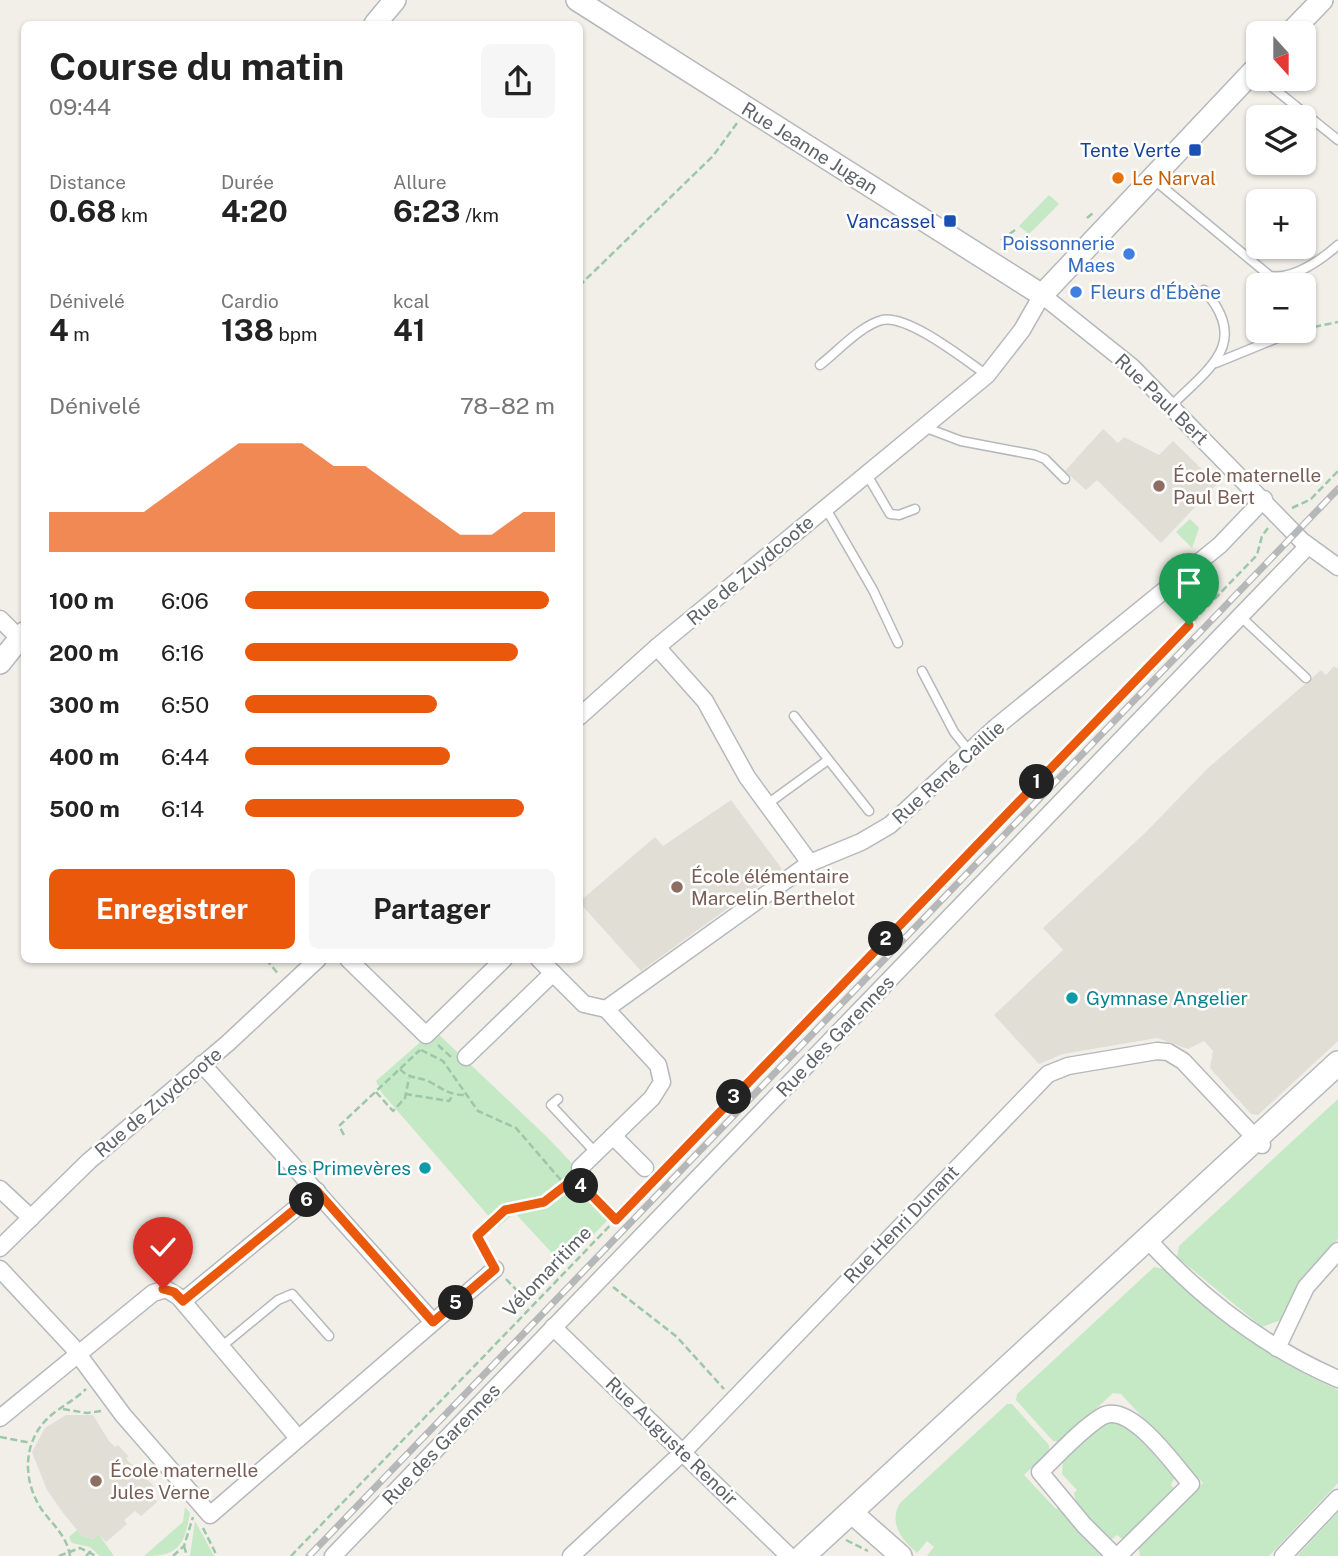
<!DOCTYPE html>
<html lang="fr">
<head>
<meta charset="utf-8">
<style>
	:root { --surface:#fff; --page:#f6f6f6; --text:#222; --muted:#767676; --accent:#ea580c }
	body { margin:0; font-family:"Public Sans",sans-serif; background:var(--page); color:var(--text); height:100vh; display:flex; flex-direction:column; font-size:26px; white-space:nowrap }
	* { box-sizing:border-box; margin:0 }
	p { font-size:23px; color:var(--muted) }
	.icon { flex:none; width:38px; height:38px; fill:none; stroke:currentColor; stroke-width:2; stroke-linecap:round; stroke-linejoin:round }
	.map { position:relative; flex:1; overflow:hidden }
	.drawer { position:absolute; left:21px; top:21px; width:562px; height:942px; display:flex; flex-direction:column; background:var(--surface); border-radius:10px; box-shadow:0 2px 5px #0004 }
	.drawer>* { flex:none }
	.needle { width:46px; rotate:159deg }
	.fabs { position:absolute; left:1246px; top:21px; display:grid; gap:14px }
	.fabs a { display:grid; place-items:center; width:70px; height:70px; border-radius:10px; background:var(--surface); box-shadow:0 2px 5px #0004; font-size:35px }
	.pin { position:absolute; display:grid; place-items:center; width:60px; height:60px; color:#fff; margin:-72px -30px; border-radius:50% 50% 50% 0; rotate:-45deg; box-shadow:0 0 7px #0007 }
	.pin .icon { rotate:45deg }
	.km { position:absolute; width:35px; height:35px; margin:-18px; border-radius:50%; background:#222; color:#fff; font-size:19px; line-height:35px; text-align:center }
	.round { display:grid; place-items:center; flex:none; width:74px; height:74px; border-radius:10px; background:var(--page) }
	.head { display:flex; align-items:center; justify-content:space-between; height:119px; padding:0 28px }
	h1 { font-size:38px; font-weight:700; line-height:52px }
	.metrics { display:grid; grid-template-columns:repeat(3,1fr); gap:10px; height:119px; padding:7px 28px }
	.metrics div { display:grid; align-content:center }
	.metrics b { font-size:30px; font-weight:700 }
	.metrics small { font-size:19px; font-weight:400 }
	.metrics p { font-size:19px }
	.chart { height:196px; padding:14px 28px }
	.chart p { display:flex; justify-content:space-between }
	.chart svg { width:100%; height:126px; margin-top:7px; fill:var(--accent); opacity:.7 }
	.primary-button { display:flex; gap:14px; margin-top:auto; padding:14px 28px }
	.primary-button a { flex:1; height:80px; border-radius:10px; background:var(--accent); color:#fff; font-size:28px; font-weight:700; line-height:80px; text-align:center }
	.primary-button a+a { background:var(--page); color:var(--text) }
	ul { padding:0 28px; list-style:none; font-size:23px }
	li { display:grid; grid-template-columns:112px 84px 1fr; align-items:center; height:52px }
	li i { height:18px; border-radius:9px; background:var(--accent) }
	.map>svg:first-child { display:block }
	.education { fill:#e1ded6 }
	.green { fill:#c5e8c5 }
	.lines { fill:none; stroke-linecap:round; stroke-linejoin:round }
	.service-casing { stroke:#b5b8bc; stroke-width:11 }
	.minor-casing { stroke:#b5b8bc; stroke-width:19 }
	.tertiary-casing { stroke:#b5b8bc; stroke-width:24 }
	.secondary-casing { stroke:#b6babf; stroke-width:26 }
	.path { stroke:#9cc7a9; stroke-width:2.5; stroke-dasharray:7 3.5; stroke-linecap:butt }
	.service { stroke:#fff; stroke-width:8 }
	.minor { stroke:#fff; stroke-width:16 }
	.tertiary { stroke:#fff; stroke-width:21 }
	.secondary { stroke:#fff; stroke-width:23 }
	.rail-casing { stroke:#b6b7b8; stroke-width:7 }
	.rail { stroke:#fff; stroke-width:4.5; stroke-dasharray:13; stroke-linecap:butt }
	.route-casing { stroke:#fff; stroke-width:14 }
	.route { stroke:#ea580c; stroke-width:9 }
	.transit-dot { fill:#1a4fb4; stroke:#fff; stroke-width:2.5 }
	.food-dot { fill:#e8710a; stroke:#fff; stroke-width:2.5 }
	.shop-dot { fill:#3f7fe0; stroke:#fff; stroke-width:2.5 }
	.education-dot { fill:#8d6e63; stroke:#fff; stroke-width:2.5 }
	.culture-dot { fill:#0f9aa8; stroke:#fff; stroke-width:2.5 }
	.labels { text-anchor:middle; dominant-baseline:central; stroke-width:5; stroke-linejoin:round; paint-order:stroke }
	.street-label { font-size:19px; fill:#5f6368; stroke:#fff }
	.transit-label { font-size:19px; fill:#164399; stroke:#fff; text-anchor:end }
	.food-label { font-size:19px; fill:#c56008; stroke:#fff; text-anchor:start }
	.shop-label { font-size:19px; fill:#366cbe; stroke:#fff; text-anchor:end }
	.education-label { font-size:19px; fill:#785e54; stroke:#fff; text-anchor:start }
	.culture-label { font-size:19px; fill:#0d838f; stroke:#fff; text-anchor:start }
</style>
</head>
<body>
<div class="map">
<svg width="1338" height="1556" viewBox="0 0 1338 1556">
	<rect width="100%" height="100%" fill="#f1efe8"/>
	<g class="education">
		<path d="M1103 429 1118 443 1124 437 1159 455 1173 441 1217 484 1161 543 1097 480 1086 490 1065 471Z"/>
		<path d="M1334 666 1338 669V1041L1258 1115 1251 1114 1210 1068 1213 1051 1204 1041 1188 1049 1157 1038 1063 1054 1039 1064 994 1015 1063 950 1043 928 1146 832 1207 769 1321 670 1326 675Z"/>
		<path d="M731 800 782 869 641 971 579 902 655 837 663 846Z"/>
		<path d="M66 1415H93L109 1441 115 1447 118 1445 128 1456 126 1459 154 1486 148 1491 157 1502 141 1516 135 1511 124 1520 127 1524 106 1542 99 1535 95 1539 82 1536 64 1514 47 1490 32 1452 45 1428Z"/>
	</g>
	<g class="green">
		<path d="M1049 195 1059 204 1029 234 1019 226Z"/>
		<path d="M1190 519 1199 528 1192 548 1176 532Z"/>
		<path d="M434 1030 548 1138 617 1211 563 1265 515 1213 498 1227 382 1093 376 1081Z"/>
		<path d="M1338 1099V1239L1305 1275 1281 1320 1262 1327 1177 1257 1179 1246Z"/>
		<path d="M1154 1267 1163 1269C1214 1318 1272 1361 1338 1390V1483L1269 1556H1140L1138 1544 1203 1483 1121 1394 1113 1393 1060 1442 1053 1441 1016 1400 1017 1394Z"/>
		<path d="M1007 1404H1012L1049 1445V1451L1024 1475 1056 1509 1060 1506 1103 1556H927L934 1547 927 1541 917 1553C902 1540 888 1523 900 1503Z"/>
		<path d="M1124 1420 1176 1474 1171 1485 1175 1490 1122 1539 1117 1535 1110 1541C1095 1532 1077 1511 1074 1493L1077 1490 1062 1474 1063 1459 1103 1421Z"/>
		<path d="M185 1507 190 1513C184 1546 179 1556 144 1556L183 1522Z"/>
		<path d="M1338 1512V1556H1297Z"/>
		<path d="M195 1521 214 1556H190Z"/>
		<path d="M77 1530 82 1536 94 1539 99 1535 114 1556H100L90 1547 72 1543 69 1537Z"/>
	</g>
	<g class="lines">
		<g class="service-casing">
			<g id="service">
				<path d="M1262 79 1338 140"/>
				<path d="M1153 179 1270 276C1293 280 1321 260 1338 245"/>
				<path d="M1216 363 1292 332"/>
				<path d="M820 365C837 352 860 326 882 320 908 314 966 361 987 375"/>
				<path d="M1171 406C1209 368 1251 343 1204 290"/>
				<path d="M924 427 961 441 1035 455 1045 459 1065 479"/>
				<path d="M866 473 890 514 899 515 915 509"/>
				<path d="M825 507 873 590 898 643"/>
				<path d="M1240 616 1306 678"/>
				<path d="M922 671 954 732 970 752"/>
				<path d="M794 716 869 811"/>
				<path d="M766 805 828 760"/>
				<path d="M558 1099 551 1105 596 1153"/>
				<path d="M221 1347 278 1300 292 1294 329 1336"/>
			</g>
		</g>
		<g class="minor-casing">
			<g id="minor">
				<path d="M0 619 20 639"/>
				<path d="M657 647 705 701 747 777 810 863"/>
				<path d="M579 717 657 647 987 375 1022 330 1042 295 1132 367 1302 541 1338 567"/>
				<path d="M348 959 426 1035 504 959"/>
				<path d="M539 959 553 973"/>
				<path d="M606 1009 810 863 861 842 890 825 996 727 1220 545 1264 499"/>
				<path d="M466 1057 553 973 584 1004 606 1009 658 1065 662 1082 652 1098 580 1168"/>
				<path d="M202 1064 433 1322"/>
				<path d="M613 1136 645 1168"/>
				<path d="M0 1189 31 1218"/>
				<path d="M1147 1239C1201 1298 1264 1347 1338 1379"/>
				<path d="M0 1248 89 1161 228 1043 318 959"/>
				<path d="M0 1269 72 1346 123 1415 210 1515 495 1269"/>
				<path d="M183 1301 317 1191"/>
				<path d="M553 1327 789 1556"/>
				<path d="M1277 1348 1306 1287 1338 1251"/>
				<path d="M0 1418 153 1293 166 1289 179 1297 298 1438"/>
				<path d="M333 1556 1308 546"/>
				<path d="M571 1556 683 1452 1048 1074 1068 1066 1157 1051 1168 1052 1183 1061 1262 1145"/>
				<path d="M1115 1556 1084 1525 1040 1472C1059 1454 1079 1431 1101 1417 1129 1399 1174 1465 1191 1484L1118 1556"/>
				<path d="M1283 1556 1338 1498"/>
			</g>
		</g>
		<g class="tertiary-casing">
			<g id="tertiary">
				<path d="M577 0 1042 295 1258 66"/>
				<path d="M375 24 395 0"/>
				<path d="M1290 33 1322 0"/>
				<path d="M0 663 24 633"/>
				<path d="M851 1512 901 1556"/>
			</g>
		</g>
		<g class="secondary-casing">
			<path id="secondary" d="M803 1556 1338 1063"/>
		</g>
		<g class="path">
			<path d="M1087 218 1094 212"/>
			<path d="M1001 240 1015 230"/>
			<path d="M579 286 713 156 737 123"/>
			<path d="M1304 329 1338 322"/>
			<path d="M1292 508 1311 499 1338 471"/>
			<path d="M266 959 279 975"/>
			<path d="M438 1045 451 1057"/>
			<path d="M421 1050 443 1061 478 1111 516 1128 566 1186"/>
			<path d="M400 1069C410 1080 418 1076 430 1082 443 1089 449 1095 465 1095"/>
			<path d="M376 1092 393 1111 405 1098 409 1078"/>
			<path d="M405 1094 449 1101 453 1095"/>
			<path d="M344 1135 339 1126 420 1050"/>
			<path d="M660 1173 1257 555 1262 536 1268 528"/>
			<path d="M579 1183 616 1220"/>
			<path d="M489 1258 477 1236 505 1210 544 1202 573 1180"/>
			<path d="M506 1279 524 1298"/>
			<path d="M613 1287 677 1337 724 1389"/>
			<path d="M63 1409 87 1413 101 1411"/>
			<path d="M0 1437 31 1443"/>
			<path d="M203 1528 217 1556"/>
			<path d="M846 1540 868 1551"/>
			<path d="M184 1546 187 1556"/>
			<path d="M59 1556 80 1548 96 1556"/>
			<path d="M70 1556C67 1536 53 1525 42 1510 23 1482 22 1444 47 1419 58 1408 74 1401 86 1389"/>
			<path d="M86 1556 91 1551"/>
			<path d="M173 1556 184 1546 193 1517"/>
			<path d="M291 1556 651 1183"/>
		</g>
		<use href="#service" class="service"/>
		<use href="#minor" class="minor"/>
		<use href="#tertiary" class="tertiary"/>
		<use href="#secondary" class="secondary"/>
		<g class="rail-casing">
			<path id="rail" d="M309 1556 1338 489"/>
		</g>
		<use href="#rail" class="rail"/>
	</g>
	<g class="lines">
		<g class="route-casing">
			<path id="route" d="M163 1289 174 1292 183 1301 317 1191 433 1322 495 1269 477 1236 505 1210 544 1202 575 1178 616 1220 1189 625"/>
		</g>
		<use href="#route" class="route"/>
	</g>
	<g class="transit-dot">
		<rect x="1188" y="143" width="14" height="14" rx="3.5"/>
		<rect x="943" y="214" width="14" height="14" rx="3.5"/>
	</g>
	<circle class="food-dot" cx="1118" cy="178" r="7"/>
	<g class="shop-dot">
		<circle cx="1129" cy="254" r="7"/>
		<circle cx="1076" cy="292" r="7"/>
	</g>
	<g class="education-dot">
		<circle cx="1159" cy="486" r="7"/>
		<circle cx="677" cy="887" r="7"/>
		<circle cx="96" cy="1481" r="7"/>
	</g>
	<g class="culture-dot">
		<circle cx="1072" cy="998" r="7"/>
		<circle cx="425" cy="1168" r="7"/>
	</g>
	<g class="labels">
		<g class="street-label">
			<text transform="translate(810 148) rotate(32)">Rue Jeanne Jugan</text>
			<text transform="translate(1162 399) rotate(44)">Rue Paul Bert</text>
			<text transform="translate(750 570) rotate(-40)">Rue de Zuydcoote</text>
			<text transform="translate(948 772) rotate(-42)">Rue René Caillie</text>
			<text transform="translate(835 1036) rotate(-46)">Rue des Garennes</text>
			<text transform="translate(158 1102) rotate(-40)">Rue de Zuydcoote</text>
			<text transform="translate(901 1224) rotate(-46)">Rue Henri Dunant</text>
			<text transform="translate(547 1271) rotate(-46)">Vélomaritime</text>
			<text transform="translate(672 1441) rotate(44)">Rue Auguste Renoir</text>
			<text transform="translate(441 1444) rotate(-46)">Rue des Garennes</text>
		</g>
		<g class="transit-label">
			<text x="1181" y="150">Tente Verte</text>
			<text x="936" y="221">Vancassel</text>
		</g>
		<g class="food-label">
			<text x="1132" y="178">Le Narval</text>
		</g>
		<g class="shop-label">
			<text x="1115" y="243">Poissonnerie<tspan x="1115" dy="22">Maes</tspan></text>
			<text x="1090" y="292" text-anchor="start">Fleurs d'Ébène</text>
		</g>
		<g class="education-label">
			<text x="1173" y="475">École maternelle<tspan x="1173" dy="22">Paul Bert</tspan></text>
			<text x="691" y="876">École élémentaire<tspan x="691" dy="22">Marcelin Berthelot</tspan></text>
			<text x="110" y="1470">École maternelle<tspan x="110" dy="22">Jules Verne</tspan></text>
		</g>
		<g class="culture-label">
			<text x="1086" y="998">Gymnase Angelier</text>
			<text x="411" y="1168" text-anchor="end">Les Primevères</text>
		</g>
	</g>
</svg>
<div class="fabs">
<a><svg class="needle" viewBox="-14 -14 28 28"><path d="M0-13l5 13h-10z" fill="#e53935"/><path d="M0 13l5-13h-10z" fill="#767676"/></svg></a>
<a><svg class="icon" aria-label="layers" viewBox="0 0 24 24"><path d="M12 4l9 5-9 5-9-5zM3 14l9 5 9-5"/></svg></a>
<a>+</a>
<a>−</a>
</div>
<div class="pin" style="left:1189px;top:625px;background:#1e9e55"><svg class="icon" aria-label="arrive" viewBox="0 0 24 24"><path d="M6 21V4h12l-3 4 3 4H6"/></svg></div>
<div class="pin" style="left:163px;top:1289px;background:#d93025"><svg class="icon" aria-label="check" viewBox="0 0 24 24"><path d="M5 12l5 5 9-10"/></svg></div>
<b class="km" style="left:1037px;top:782px">1</b>
<b class="km" style="left:886px;top:939px">2</b>
<b class="km" style="left:734px;top:1097px">3</b>
<b class="km" style="left:581px;top:1186px">4</b>
<b class="km" style="left:456px;top:1303px">5</b>
<b class="km" style="left:307px;top:1200px">6</b>
<section class="drawer">
<div class="head"><div><h1>Course du matin</h1><p>09:44</p></div><a class="round"><svg class="icon" aria-label="share" viewBox="0 0 24 24"><path d="M12 15V3M7 8l5-5 5 5M5 13v7h14v-7"/></svg></a></div>
<div class="metrics">
<div><p>Distance</p><b>0.68<small> km</small></b></div>
<div><p>Durée</p><b>4:20</b></div>
<div><p>Allure</p><b>6:23<small> /km</small></b></div>
</div>
<div class="metrics">
<div><p>Dénivelé</p><b>4<small> m</small></b></div>
<div><p>Cardio</p><b>138<small> bpm</small></b></div>
<div><p>kcal</p><b>41</b></div>
</div>
<div class="chart"><p><span>Dénivelé</span>78–82 m</p>
<svg viewBox="0 0 160 44" preserveAspectRatio="none"><path d="M0 44V30L10 30L20 30L30 30L40 22L50 14L60 6L70 6L80 6L90 14L100 14L110 22L120 30L130 38L140 38L150 30L160 30V44z"/></svg>
</div>
<ul>
<li><b>100 m</b>6:06<i style="width:98%"></i></li>
<li><b>200 m</b>6:16<i style="width:88%"></i></li>
<li><b>300 m</b>6:50<i style="width:62%"></i></li>
<li><b>400 m</b>6:44<i style="width:66%"></i></li>
<li><b>500 m</b>6:14<i style="width:90%"></i></li>
</ul>
<div class="primary-button"><a>Enregistrer</a><a>Partager</a></div>
</section>
</div>
</body>
</html>
